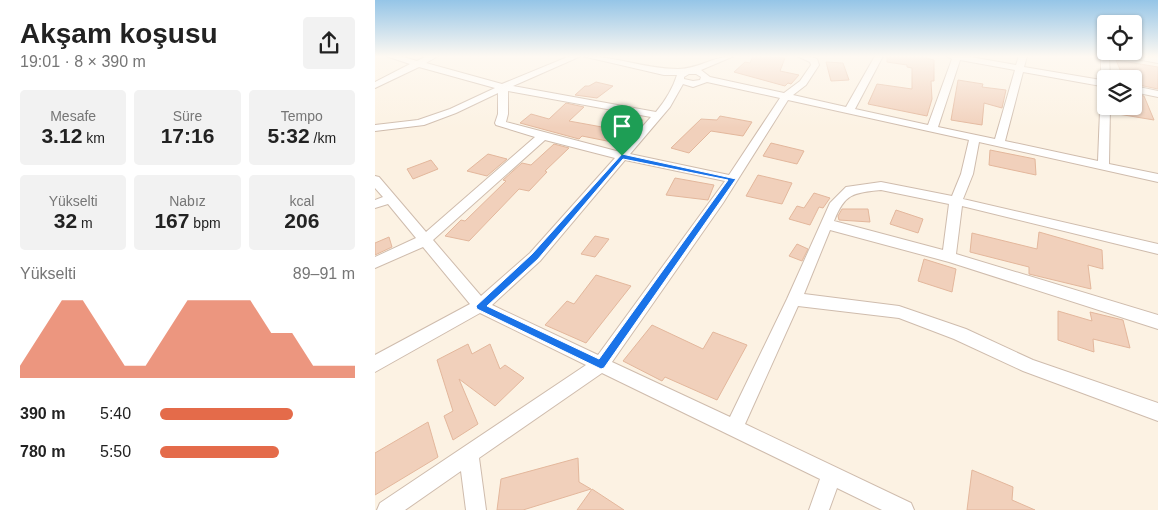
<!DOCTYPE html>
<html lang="tr">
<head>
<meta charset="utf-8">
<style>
	:root { --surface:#fff; --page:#f2f2f2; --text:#222; --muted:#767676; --accent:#e46b4a }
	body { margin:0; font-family:Helvetica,sans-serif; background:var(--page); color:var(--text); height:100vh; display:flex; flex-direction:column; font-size:19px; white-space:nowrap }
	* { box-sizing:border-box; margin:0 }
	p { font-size:16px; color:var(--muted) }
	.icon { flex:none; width:28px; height:28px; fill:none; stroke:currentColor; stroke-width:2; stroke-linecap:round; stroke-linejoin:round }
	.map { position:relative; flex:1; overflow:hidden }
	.details { display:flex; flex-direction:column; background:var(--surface); width:375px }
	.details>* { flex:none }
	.buttons { position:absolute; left:722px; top:15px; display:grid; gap:10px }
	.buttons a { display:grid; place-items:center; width:45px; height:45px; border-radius:5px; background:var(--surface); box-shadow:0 1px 4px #0004; font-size:25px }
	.pin { position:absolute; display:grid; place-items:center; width:42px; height:42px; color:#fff; margin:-51px -21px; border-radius:50% 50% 50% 0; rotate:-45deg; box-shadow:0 0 5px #0007 }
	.pin .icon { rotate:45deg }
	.round { display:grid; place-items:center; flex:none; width:52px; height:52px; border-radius:5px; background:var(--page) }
	.headline { display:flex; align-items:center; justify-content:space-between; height:85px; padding:0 20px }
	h1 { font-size:28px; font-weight:700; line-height:38px }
	.stats { display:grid; grid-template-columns:repeat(3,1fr); gap:8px; height:85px; padding:5px 20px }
	.stats div { display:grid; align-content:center; border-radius:5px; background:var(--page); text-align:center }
	.stats b { font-size:21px; font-weight:700 }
	.stats small { font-size:14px; font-weight:400 }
	.stats p { font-size:14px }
	.chart { height:140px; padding:10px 20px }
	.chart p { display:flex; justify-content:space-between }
	.chart svg { width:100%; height:90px; margin-top:5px; fill:var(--accent); opacity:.7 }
	ul { padding:0 20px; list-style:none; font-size:16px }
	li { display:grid; grid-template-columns:80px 60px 1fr; align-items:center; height:38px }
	li i { height:12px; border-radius:6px; background:var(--accent) }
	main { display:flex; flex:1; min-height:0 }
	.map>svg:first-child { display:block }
	.building { fill:#f1d0bb; stroke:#e3b79c }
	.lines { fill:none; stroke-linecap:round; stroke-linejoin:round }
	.minor-casing { stroke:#cfbcad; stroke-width:2 }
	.minor { fill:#fff; fill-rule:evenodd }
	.route { fill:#1a73e8; stroke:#fff; fill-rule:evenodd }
</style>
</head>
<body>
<main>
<section class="details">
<div class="headline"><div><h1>Akşam koşusu</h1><p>19:01 · 8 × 390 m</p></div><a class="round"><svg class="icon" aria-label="share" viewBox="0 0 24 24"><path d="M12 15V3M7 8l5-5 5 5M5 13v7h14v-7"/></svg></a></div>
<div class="stats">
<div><p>Mesafe</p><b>3.12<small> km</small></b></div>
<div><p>Süre</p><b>17:16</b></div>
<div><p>Tempo</p><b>5:32<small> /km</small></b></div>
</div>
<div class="stats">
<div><p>Yükselti</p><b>32<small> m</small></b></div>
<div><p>Nabız</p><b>167<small> bpm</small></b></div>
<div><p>kcal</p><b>206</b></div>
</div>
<div class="chart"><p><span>Yükselti</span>89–91 m</p>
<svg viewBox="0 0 160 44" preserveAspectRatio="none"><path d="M0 44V38L10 22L20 6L30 6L40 22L50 38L60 38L70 22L80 6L90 6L100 6L110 6L120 22L130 22L140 38L150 38L160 38V44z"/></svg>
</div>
<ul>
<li><b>390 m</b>5:40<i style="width:68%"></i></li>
<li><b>780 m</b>5:50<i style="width:61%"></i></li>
</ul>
</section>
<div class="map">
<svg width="783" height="510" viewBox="0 0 783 510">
	<rect width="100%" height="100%" fill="#fcf2e3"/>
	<g class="building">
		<path d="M378 56 410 58 405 71 424 75 416 84 413 83 410 86 359 72 370 62 375 63Z"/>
		<path d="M512 56H551V58L559 60V81H556L557 99 552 116 493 104 502 84 537 89V68L532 67V65L512 62Z"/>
		<path d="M741 60 783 67V89L759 84V79H749Z"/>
		<path d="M451 62 468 63 474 80 456 81Z"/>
		<path d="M583 80 608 84 607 87 631 90 627 108 609 103 607 125 576 120Z"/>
		<path d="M221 82 238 86 222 98 200 95 210 86H214Z"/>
		<path d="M759 94 769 96 779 120 737 113V106H759Z"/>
		<path d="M191 103 209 107 194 121 227 127 238 115 268 120 247 144 207 136 204 139 145 123 156 114 174 119Z"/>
		<path d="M345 116 377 122 368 136 336 131 314 153 296 148 326 119 342 120Z"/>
		<path d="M396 143 429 151 422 164 388 156Z"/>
		<path d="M179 144 194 148 170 171 172 172 154 191 144 189 94 241 70 236 86 220 90 221 131 181 128 180 147 163 156 165Z"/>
		<path d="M615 150 660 159 661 175 614 165Z"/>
		<path d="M113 154 132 159 112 176 92 171Z"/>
		<path d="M56 160 63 169 38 179 32 169Z"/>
		<path d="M383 175 417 183 407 204 371 196Z"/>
		<path d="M300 178 339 185 333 200 291 195Z"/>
		<path d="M439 193 455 198 448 208 444 207 435 225 414 219 422 206 429 208Z"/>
		<path d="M467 209H493L495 222 464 220 463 216Z"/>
		<path d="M521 210 548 219 543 233 515 224Z"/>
		<path d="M664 232 727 250 728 269 713 265 716 289 654 274V267L595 252 597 233 662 249Z"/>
		<path d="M220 236 234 239 220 257 206 254Z"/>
		<path d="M14 237 17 247 0 255V243Z"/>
		<path d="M422 244 433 249 427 261 414 256Z"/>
		<path d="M549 259 581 269 577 292 543 281Z"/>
		<path d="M221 275 256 286 211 343 170 325 192 301 199 304Z"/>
		<path d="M683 311 717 321 715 312 748 320 755 348 718 339 719 352 683 340Z"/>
		<path d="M277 325 328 349 338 332 372 345 342 400 290 377 287 381 248 361Z"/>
		<path d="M93 344 97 354 115 344 125 369 130 365 149 378 120 406 84 379 103 424 78 440 69 416 78 411 62 360Z"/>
		<path d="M53 422 63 457 0 495V453Z"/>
		<path d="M203 458 204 482 216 489 148 510H122L126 479Z"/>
		<path d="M597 470 638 487 637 500 660 510H592Z"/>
		<path d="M217 489 249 510H202Z"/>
	</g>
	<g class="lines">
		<g class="minor-casing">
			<g id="minor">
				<path d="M11 56H25L42 61 52 56H63L51 63 127 84 195 56H206L138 86 281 112C290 101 298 88 302 75H289L207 56C240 56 271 69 303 69 323 69 339 56 359 56L326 70 335 77 409 93 425 81 436 65 435 62 422 56H434L442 59 444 65 431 85 418 95 471 107 500 56H508L480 109 553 125 577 59 572 56H590L641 65 644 56H652L649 67 726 80V56H734L735 79H731V106H735L734 164 783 174V182L604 142 598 174 588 199 783 244V254L587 206 581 254 783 315V329L574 262 455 230 429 294 524 306 591 329 658 360 783 403V421L648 371 579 339 524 318 423 306 370 424 536 503 539 510H507L462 488 454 510H434L445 479 227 373 104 458 111 510H91L86 471 30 510H2L5 503 211 365 105 313 0 372V355L95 304 48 247 0 268V257L41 238 13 204 0 208V200L8 197 0 188V176L4 177 51 232 160 137 121 125 120 123 123 114V93L81 113 49 125 0 131V125L43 120 75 109 120 88 44 67 0 88V82L35 64ZM585 60 640 70 620 139 563 127ZM648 72 726 86 723 161 630 141ZM314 74H321L326 77 325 80 318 81 309 79V77ZM332 82 405 98 354 175 255 154 295 107 308 84 318 87ZM133 91 276 117 245 152 131 122 133 114ZM413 100 594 140 586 174 577 196 506 182 471 187 455 203 412 299 355 417 237 362 348 203ZM170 140 240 158 155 253 106 296 58 240ZM250 160 350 181 223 355 117 305 165 261ZM506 190 574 204 568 250 459 221C470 193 478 193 506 190Z"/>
				<path d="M752 56 783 57V63L756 58Z"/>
				<path d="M759 86 783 91V97L759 92Z"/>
			</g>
		</g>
		<use href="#minor" class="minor"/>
	</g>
	<linearGradient id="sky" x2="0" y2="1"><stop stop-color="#95c5e7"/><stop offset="0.44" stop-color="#fef9f2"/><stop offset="1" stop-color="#fef9f2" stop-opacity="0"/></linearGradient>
	<rect width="783" height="128" fill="url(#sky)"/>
	<path class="route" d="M247 154 361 179 229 368 226 369 102 309 101 306 157 254ZM248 159 353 180 224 359 112 306 163 259Z"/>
</svg>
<div class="buttons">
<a><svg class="icon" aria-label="locate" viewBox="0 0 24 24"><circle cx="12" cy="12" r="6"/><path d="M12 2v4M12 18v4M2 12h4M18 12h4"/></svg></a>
<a><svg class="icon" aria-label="layers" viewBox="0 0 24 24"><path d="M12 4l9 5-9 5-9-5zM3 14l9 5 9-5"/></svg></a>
</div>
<div class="pin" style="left:247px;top:156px;background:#1e9e55"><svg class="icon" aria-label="arrive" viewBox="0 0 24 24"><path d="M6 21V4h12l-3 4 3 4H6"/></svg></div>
</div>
</main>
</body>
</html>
